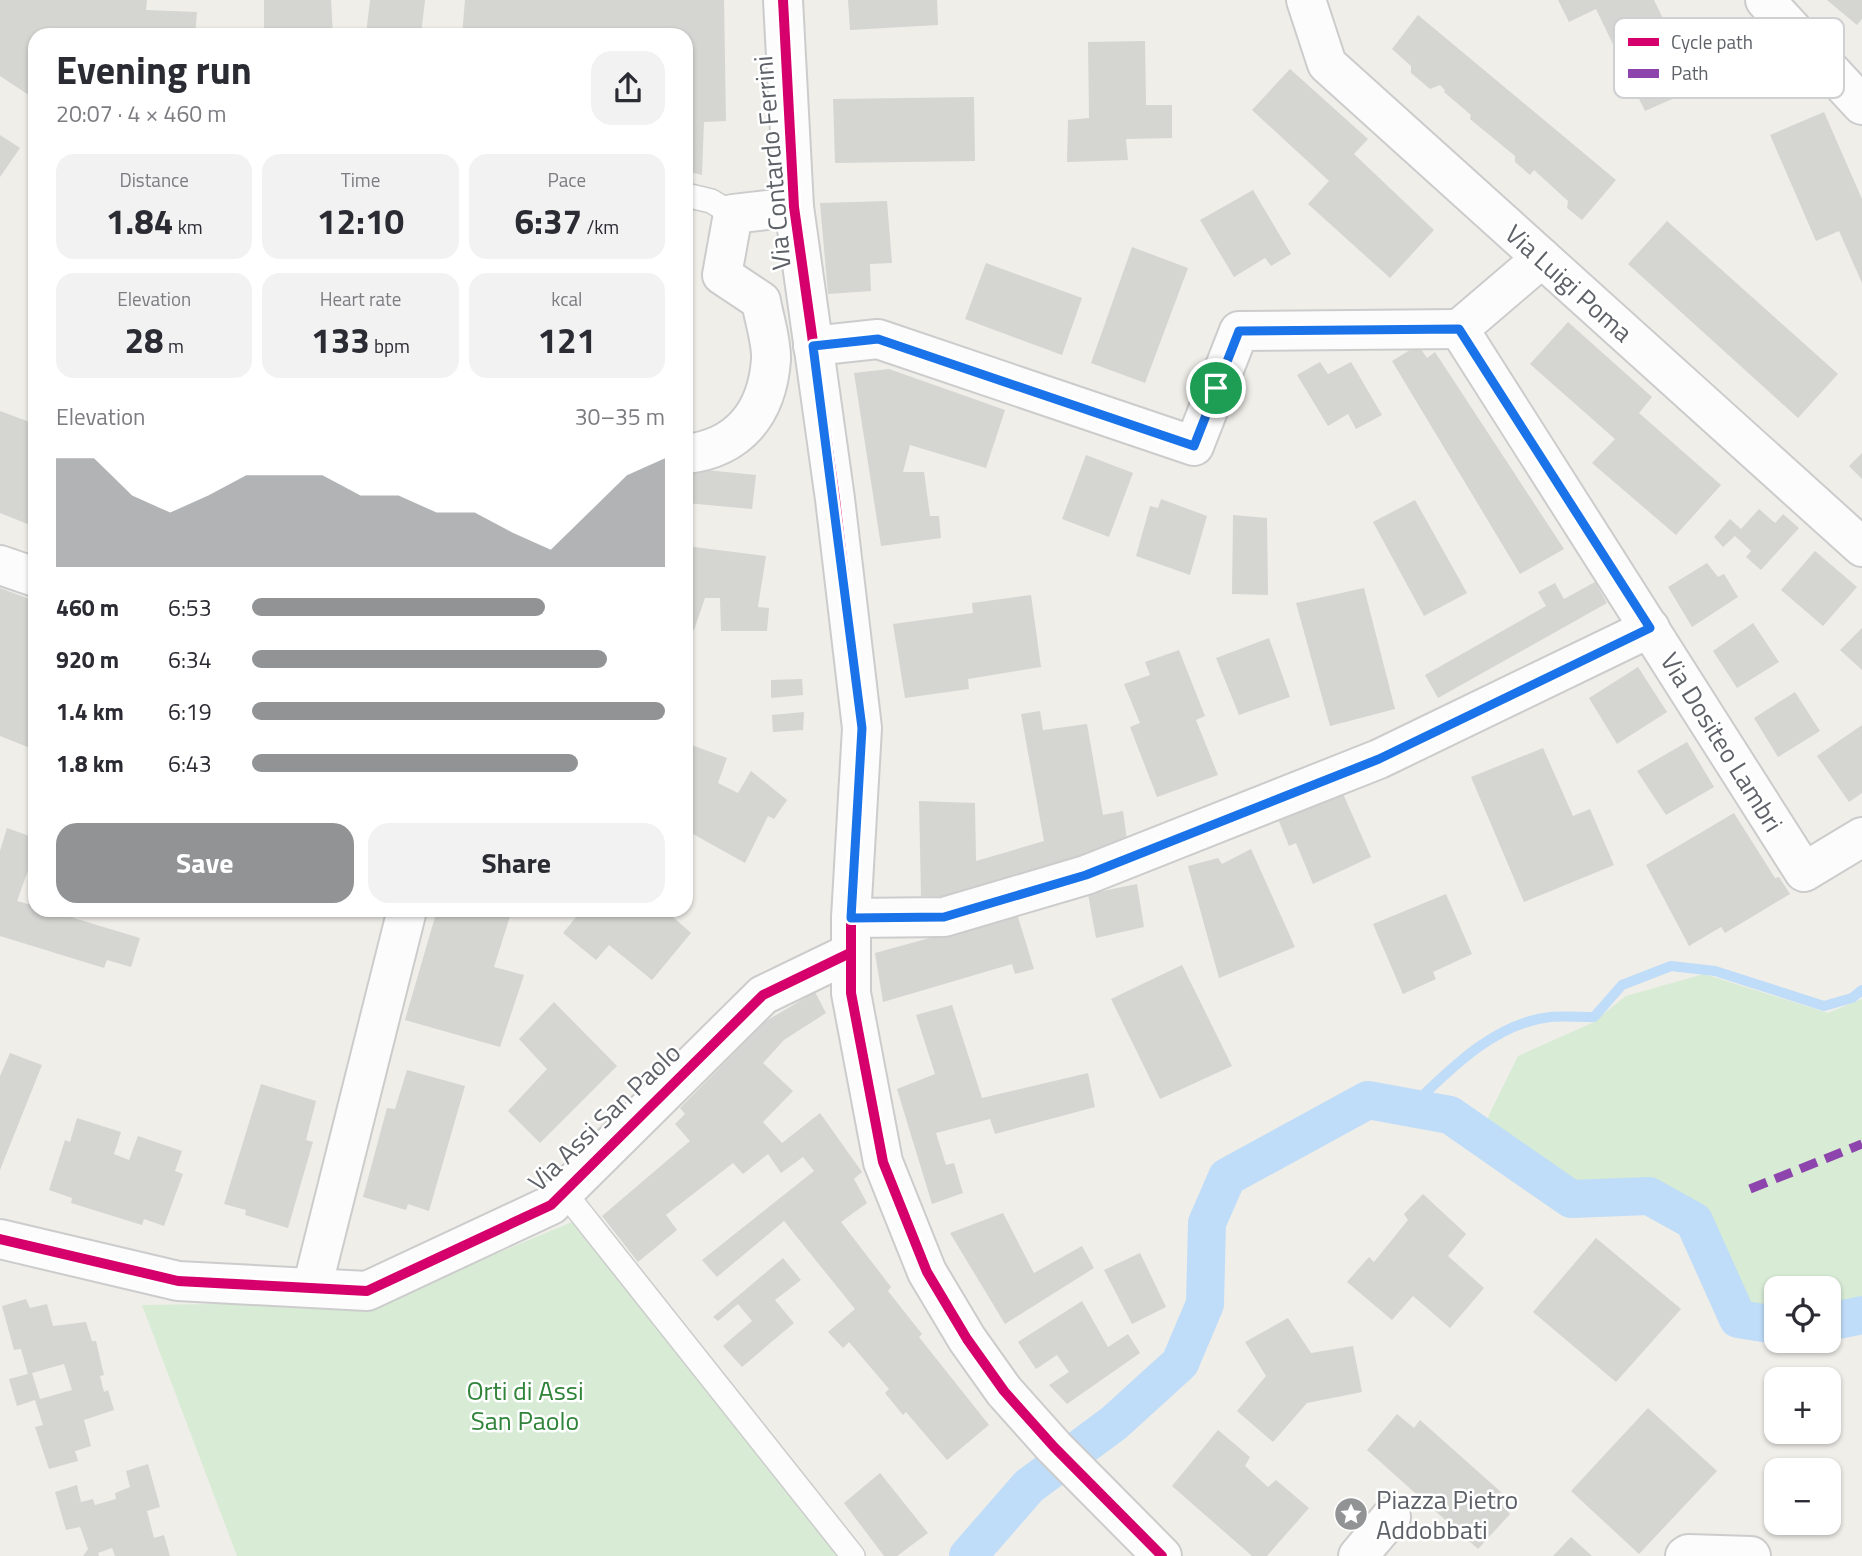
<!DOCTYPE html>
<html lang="en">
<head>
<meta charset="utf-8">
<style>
	:root { --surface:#fff; --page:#f2f2f3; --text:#2b2b33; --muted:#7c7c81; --accent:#919395 }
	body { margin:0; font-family:"Titillium Web",sans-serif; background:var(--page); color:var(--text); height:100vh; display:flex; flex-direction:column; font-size:26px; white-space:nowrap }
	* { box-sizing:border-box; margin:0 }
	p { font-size:23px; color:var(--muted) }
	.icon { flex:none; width:38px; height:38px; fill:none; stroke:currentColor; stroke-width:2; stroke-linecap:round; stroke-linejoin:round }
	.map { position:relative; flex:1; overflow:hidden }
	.panel { position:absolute; left:28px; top:28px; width:665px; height:889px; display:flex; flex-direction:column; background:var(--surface); border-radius:21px; box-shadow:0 2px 5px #0004 }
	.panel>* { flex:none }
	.buttons { position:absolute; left:1764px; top:1276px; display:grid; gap:14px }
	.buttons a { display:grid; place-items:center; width:77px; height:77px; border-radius:14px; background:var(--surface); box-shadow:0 2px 5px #0004; font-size:35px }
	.pin { position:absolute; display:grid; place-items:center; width:60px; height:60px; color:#fff; margin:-30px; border:4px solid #fff; border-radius:50%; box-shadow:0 2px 7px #0007 }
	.round { display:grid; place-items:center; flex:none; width:74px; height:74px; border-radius:21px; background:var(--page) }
	.overview { display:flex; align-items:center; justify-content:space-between; height:119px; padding:0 28px }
	h1 { font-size:38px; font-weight:700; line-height:52px }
	.stats { display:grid; grid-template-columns:repeat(3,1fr); gap:10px; height:119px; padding:7px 28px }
	.stats div { display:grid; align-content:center; border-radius:18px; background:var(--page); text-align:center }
	.stats b { font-size:35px; font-weight:700 }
	.stats small { font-size:19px; font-weight:400 }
	.stats p { font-size:19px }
	.chart { height:196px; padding:14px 28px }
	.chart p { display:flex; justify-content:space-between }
	.chart svg { width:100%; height:126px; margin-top:7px; fill:var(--accent); opacity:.7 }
	.button { display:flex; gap:14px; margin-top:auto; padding:14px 28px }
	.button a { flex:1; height:80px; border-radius:21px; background:var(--accent); color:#fff; font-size:28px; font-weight:700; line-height:80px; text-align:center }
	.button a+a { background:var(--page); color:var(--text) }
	ul { padding:0 28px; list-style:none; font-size:23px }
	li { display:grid; grid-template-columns:112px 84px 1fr; align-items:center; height:52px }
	li i { height:18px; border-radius:9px; background:var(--accent) }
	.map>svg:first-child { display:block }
	.green { fill:#d7ebd5 }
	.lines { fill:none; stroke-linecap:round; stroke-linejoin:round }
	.stream { stroke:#bfdcf8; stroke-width:10 }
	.canal { stroke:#bfdcf8; stroke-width:38 }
	.building { fill:#d5d5d2; fill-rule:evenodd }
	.lane-casing { stroke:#ccc; stroke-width:26 }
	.street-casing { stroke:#ccc; stroke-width:42 }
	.lane { stroke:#fdfcfc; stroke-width:23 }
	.street { stroke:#fdfcfc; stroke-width:38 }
	.quiet { stroke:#8e44ad; stroke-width:9; stroke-dasharray:18 9; stroke-linecap:butt }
	.cycleway-casing { stroke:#fff; stroke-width:15 }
	.cycleway { stroke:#d6006c; stroke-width:10 }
	.route-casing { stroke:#fff; stroke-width:14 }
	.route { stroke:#1a73e8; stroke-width:9 }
	.labels { text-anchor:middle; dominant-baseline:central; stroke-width:5; stroke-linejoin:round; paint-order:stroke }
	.street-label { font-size:26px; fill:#5e6268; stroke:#fff }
	.park-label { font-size:26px; fill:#30843a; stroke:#fff }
	.poi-label { font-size:26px; fill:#5e6268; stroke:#fff; text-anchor:start }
	.key { fill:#fff; stroke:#cfd0d2; stroke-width:2 }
	.key-label { font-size:19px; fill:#5e6268 }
</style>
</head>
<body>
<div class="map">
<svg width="1862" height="1556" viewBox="0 0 1862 1556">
	<rect width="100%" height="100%" fill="#efeee9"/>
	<g class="green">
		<path d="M1704 974 1828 1013 1862 999V1315L1829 1319V1288H1776V1318L1745 1311 1703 1210 1646 1184 1571 1186 1483 1134 1489 1115 1518 1056 1592 1023 1626 996Z"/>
		<path d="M572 1222 843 1556H237L142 1305 381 1302Z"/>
	</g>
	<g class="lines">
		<path class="stream" d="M1410 1108C1448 1071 1494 1023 1550 1017 1564 1016 1579 1017 1594 1017L1622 985 1671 966 1715 971 1824 1006 1852 998 1862 990"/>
		<g class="canal">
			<path d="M1829 1322 1862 1315"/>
			<path d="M968 1556 1029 1486 1114 1423 1180 1363 1205 1304 1207 1223 1227 1177 1368 1100 1450 1115 1571 1199 1649 1196 1694 1221 1738 1319 1776 1325"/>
		</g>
	</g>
	<g class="building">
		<path d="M0 0H147L146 10 197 12 195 35H35V99L0 76Z"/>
		<path d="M264 0H331L333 35 264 34Z"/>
		<path d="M370 0H425L421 35H366Z"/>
		<path d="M465 0H724L726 121 704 122 702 175 686 171V35H462Z"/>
		<path d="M848 0H937L938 25 850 30Z"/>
		<path d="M1558 0H1654L1697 88 1645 111 1596 9 1569 22Z"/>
		<path d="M1827 0H1862V19L1857 25Z"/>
		<path d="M1418 15 1616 180 1582 220 1567 208 1568 201 1534 170 1530 175 1515 162V156L1470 119 1471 115 1444 92 1445 90 1440 85 1430 89 1411 73V66L1392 49Z"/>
		<path d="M1145 41 1146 105H1172V138L1126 139 1128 160 1067 162 1068 120 1089 118 1088 42Z"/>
		<path d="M1290 69 1368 139 1354 154 1434 230 1390 278 1308 204 1329 181 1252 110Z"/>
		<path d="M974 97 975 161 835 163 833 99Z"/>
		<path d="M1824 112 1862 199V283L1839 231 1816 241 1770 135Z"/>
		<path d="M0 135 20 148 0 177Z"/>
		<path d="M1253 190 1291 254 1271 266 1265 258 1234 277 1200 220Z"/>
		<path d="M887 201 892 263 870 264 871 291 828 294 820 203Z"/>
		<path d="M1667 221 1838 374 1798 418 1628 264Z"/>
		<path d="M1132 247 1188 268 1145 383 1091 363Z"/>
		<path d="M986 263 1082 298 1062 355 965 319Z"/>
		<path d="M1568 322 1652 397 1639 413 1721 485 1676 535 1592 463 1615 439 1530 364Z"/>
		<path d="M1418 345 1427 358 1435 352 1564 549 1520 574 1392 361Z"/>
		<path d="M1320 362 1328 374 1351 362 1382 415 1356 429 1348 414 1328 426 1297 375Z"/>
		<path d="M889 369 1005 410 986 468 910 445 903 472H924L930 516H939L941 538 881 546 854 373Z"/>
		<path d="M0 411 35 424V527L0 513Z"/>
		<path d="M1862 453V479L1849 466Z"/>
		<path d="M1086 455 1133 473 1109 537 1062 519Z"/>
		<path d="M686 468 756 475 752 509 686 503Z"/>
		<path d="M1161 499 1207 516 1190 575 1136 556 1150 506 1158 508Z"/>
		<path d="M1415 500 1467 593 1424 616 1373 522Z"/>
		<path d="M1759 509 1775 523 1783 514 1799 528 1761 570 1746 557 1751 551 1735 536 1723 547 1714 537 1730 519 1741 529Z"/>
		<path d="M1233 515 1267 518 1268 595 1232 594Z"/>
		<path d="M686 546 766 556 758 607 769 608 767 631H721L720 598H705L694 630 686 627Z"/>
		<path d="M1815 551 1857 587 1823 626 1781 590Z"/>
		<path d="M1707 563 1718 577 1724 574 1738 597 1692 627 1668 587Z"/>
		<path d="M1595 582 1607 603 1438 698 1425 675 1546 606 1538 592 1555 583 1564 599Z"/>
		<path d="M0 588 35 601V750L0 736Z"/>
		<path d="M1364 588 1395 709 1330 726 1296 603Z"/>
		<path d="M1031 595 1041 667 968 679 969 689 905 698 893 624 973 613 972 603Z"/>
		<path d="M1753 623 1779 662 1737 688 1713 651Z"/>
		<path d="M1862 628V670L1840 650Z"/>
		<path d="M1269 638 1290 697 1239 715 1216 658Z"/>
		<path d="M1179 650 1205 716 1196 720 1218 775 1157 797 1130 727 1140 723 1124 684 1150 675 1145 662Z"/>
		<path d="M1638 667 1667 712 1617 744 1589 698Z"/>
		<path d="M802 679 803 695 771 698V680Z"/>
		<path d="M1795 692 1820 731 1778 757 1754 718Z"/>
		<path d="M1040 711 1043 730 1087 724 1103 815 1123 811 1127 840 977 897 921 896 919 801 975 803 976 861 1044 841 1021 714Z"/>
		<path d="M804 712 803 730 773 732 772 715Z"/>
		<path d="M1862 725V793L1849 802 1817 756Z"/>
		<path d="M1687 742 1714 787 1666 815 1637 771Z"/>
		<path d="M686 743 727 758 718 783 738 793 751 771 787 800 774 819 768 816 745 863 686 830Z"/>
		<path d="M1543 748 1573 816 1590 809 1614 865 1524 902 1471 777Z"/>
		<path d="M1340 787 1371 857 1313 884 1296 843 1289 846 1276 814Z"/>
		<path d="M1734 813 1775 878 1779 877 1790 894 1725 933 1721 927 1689 946 1646 865Z"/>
		<path d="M7 828 35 838V851L17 901 35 906V910H47L140 938 131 967 107 960 104 968 0 936V851Z"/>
		<path d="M1251 849 1295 947 1219 978 1188 866 1218 858 1222 864Z"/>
		<path d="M1137 884 1144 927 1096 938 1088 894Z"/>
		<path d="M1446 894 1472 954 1433 972 1436 979 1403 994 1373 924Z"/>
		<path d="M437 910H512L494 967 524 975 500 1047 405 1020Z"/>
		<path d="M582 910H665L691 933 652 980 609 945 596 960 563 933Z"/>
		<path d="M1017 914 1034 969 1015 974 1012 964 883 1002 875 953Z"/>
		<path d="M1182 965 1232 1066 1160 1099 1111 999Z"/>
		<path d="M815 992 826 1013 784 1040 763 1063 793 1091 763 1122 782 1143 820 1113 862 1172 854 1179 867 1203 841 1222 891 1287 888 1291 922 1334 919 1337 989 1425 947 1460 906 1412 903 1415 885 1393 889 1389 849 1342 843 1348 828 1332 855 1309 784 1221 717 1277 702 1260 814 1171 803 1157 781 1173 768 1154 743 1174 733 1163 666 1215 677 1230 638 1262 602 1216 690 1141 675 1124 685 1114 680 1108 766 1021Z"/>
		<path d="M554 1002 617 1066 540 1143 508 1111 547 1069 519 1039Z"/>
		<path d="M952 1005 982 1098 1088 1073 1095 1107 995 1134 990 1119 936 1133 946 1165 954 1163 963 1193 932 1204 897 1089 935 1074 916 1015Z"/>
		<path d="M10 1053 42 1065 0 1170V1076Z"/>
		<path d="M407 1070 465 1086 429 1211 408 1204 406 1210 363 1197 387 1108 395 1109Z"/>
		<path d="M261 1084 316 1101 306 1140 313 1142 288 1228 245 1215 246 1210 224 1204Z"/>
		<path d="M77 1118 121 1132 114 1154 129 1160 138 1136 182 1151 175 1171 183 1174 164 1226 144 1219 142 1225 71 1203 72 1198 49 1190 65 1140 70 1142Z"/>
		<path d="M1423 1194 1466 1234 1448 1256 1484 1288 1450 1328 1413 1296 1392 1320 1347 1282 1369 1257 1374 1262 1408 1220 1404 1214Z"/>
		<path d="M1003 1213 1034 1273 1082 1246 1094 1268 1005 1324 950 1233Z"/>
		<path d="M1596 1238 1681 1309 1616 1382 1533 1312Z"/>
		<path d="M1140 1253 1166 1307 1132 1324 1104 1270Z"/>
		<path d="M783 1258 801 1280 775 1300 794 1323 742 1367 723 1346 752 1321 738 1304 718 1321 713 1317Z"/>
		<path d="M26 1299 30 1308 47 1304 53 1326 86 1322 92 1341H96L104 1375 100 1376 104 1392 108 1390 114 1410 84 1420 91 1446 75 1451 78 1461 49 1469 35 1427 43 1425 35 1400 17 1406 9 1379 28 1374 21 1349 14 1350 2 1306ZM64 1364 72 1390 40 1399 32 1373Z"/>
		<path d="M1082 1301 1108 1347 1128 1334 1140 1353 1067 1404 1049 1385 1069 1372 1057 1355 1036 1369 1018 1342Z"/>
		<path d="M1288 1318 1311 1353 1353 1346 1362 1392 1307 1403 1273 1442 1237 1411 1266 1376 1245 1342Z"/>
		<path d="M1648 1408 1717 1471 1639 1554 1571 1491Z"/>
		<path d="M1397 1414 1414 1428 1420 1420 1501 1492 1496 1499 1510 1514 1478 1549 1367 1450Z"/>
		<path d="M1218 1430 1250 1457 1245 1466 1268 1487 1276 1480 1309 1508 1267 1556H1252L1172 1486Z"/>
		<path d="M148 1464 160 1507 147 1511 154 1538 164 1535 170 1556H115L112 1548 98 1553 99 1556H83L88 1549 80 1527 66 1530 55 1492 77 1485 81 1502 93 1499 95 1505 116 1499 115 1493 130 1487 126 1471Z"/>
		<path d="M880 1473 928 1533 897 1556H884L844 1503Z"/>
		<path d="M1571 1537 1592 1556H1553Z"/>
	</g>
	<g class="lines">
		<g class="lane-casing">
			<g id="lane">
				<path d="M686 195 711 201 733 214"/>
				<path d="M564 1192 853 1556"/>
			</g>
		</g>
		<g class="street-casing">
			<g id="street">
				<path d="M783 0 794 207 835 499 862 728 851 918V993L883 1162 927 1272 967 1339 1004 1391 1054 1447 1162 1556"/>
				<path d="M1306 0 1327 64 1862 547"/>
				<path d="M1765 0 1862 105"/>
				<path d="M1542 258 1459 329 1804 872 1862 837"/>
				<path d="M813 346 878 339 1194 446 1239 331 1459 329"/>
				<path d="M686 454C739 448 767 413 771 360 772 342 764 319 761 301L722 275 733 214 794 207"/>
				<path d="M0 565 35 577"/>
				<path d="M851 918 944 917 1086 875 1379 759 1650 628"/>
				<path d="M0 1239 178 1281 367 1291 551 1205 763 995 850 953"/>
				<path d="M312 1288 407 910"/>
				<path d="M1358 1556 1391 1517"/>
				<path d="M1685 1556 1688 1554 1751 1556"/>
			</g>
		</g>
		<use href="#lane" class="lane"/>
		<use href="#street" class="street"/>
		<path class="quiet" d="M1750 1189 1862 1144"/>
		<g class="cycleway-casing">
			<g id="cycleway">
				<path d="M783 0 794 207 835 499 862 728 851 918V993L883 1162 927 1272 967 1339 1004 1391 1054 1447 1162 1556"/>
				<path d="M0 1239 178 1281 367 1291 551 1205 763 995 850 953"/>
			</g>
		</g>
		<use href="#cycleway" class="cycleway"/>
	</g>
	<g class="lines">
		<g class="route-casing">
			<path id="route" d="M1459 329 1650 628 1379 759 1086 875 944 917 851 918 862 728 813 346 878 339 1194 446 1239 331Z"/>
		</g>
		<use href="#route" class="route"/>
	</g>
	<defs>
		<g id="sight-disc" transform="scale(1.75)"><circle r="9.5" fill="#919395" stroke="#fff"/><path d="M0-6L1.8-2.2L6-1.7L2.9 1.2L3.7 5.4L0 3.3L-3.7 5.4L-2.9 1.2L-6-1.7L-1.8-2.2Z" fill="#fff"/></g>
	</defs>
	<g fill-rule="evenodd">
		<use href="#sight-disc" x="1351" y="1514"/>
	</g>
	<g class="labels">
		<g class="street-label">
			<text transform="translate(772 163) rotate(-95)">Via Contardo Ferrini</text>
			<text transform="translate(1569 283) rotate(42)">Via Luigi Poma</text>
			<text transform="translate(1722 742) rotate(58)">Via Dositeo Lambri</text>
			<text transform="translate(604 1117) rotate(-44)">Via Assi San Paolo</text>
		</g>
		<g class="park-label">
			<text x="525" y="1390">Orti di Assi<tspan x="525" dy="30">San Paolo</tspan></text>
		</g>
		<g class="poi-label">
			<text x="1376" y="1499">Piazza Pietro<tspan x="1376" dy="30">Addobbati</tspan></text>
		</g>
	</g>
	<rect x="1614" y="18" width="230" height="80" rx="10" class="key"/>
	<rect x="1628" y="38" width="31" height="8" fill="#d6006c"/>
	<rect x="1628" y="69" width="31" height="9" fill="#8e44ad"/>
	<g class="key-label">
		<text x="1671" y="49">Cycle path</text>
		<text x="1671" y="80">Path</text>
	</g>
</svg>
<div class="buttons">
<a><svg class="icon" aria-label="locate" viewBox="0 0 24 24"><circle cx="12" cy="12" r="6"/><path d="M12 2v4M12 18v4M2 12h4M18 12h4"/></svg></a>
<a>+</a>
<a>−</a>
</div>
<div class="pin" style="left:1216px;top:388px;background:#1e9e55"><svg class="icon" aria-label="arrive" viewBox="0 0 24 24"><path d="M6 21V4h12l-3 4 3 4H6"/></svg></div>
<section class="panel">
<div class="overview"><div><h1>Evening run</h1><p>20:07 · 4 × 460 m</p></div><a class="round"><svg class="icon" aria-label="share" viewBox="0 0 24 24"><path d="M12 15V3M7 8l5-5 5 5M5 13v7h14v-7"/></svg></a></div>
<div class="stats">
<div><p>Distance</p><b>1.84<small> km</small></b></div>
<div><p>Time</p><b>12:10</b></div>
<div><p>Pace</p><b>6:37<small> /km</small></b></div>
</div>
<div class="stats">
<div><p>Elevation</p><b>28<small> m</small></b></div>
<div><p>Heart rate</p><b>133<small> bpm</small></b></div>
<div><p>kcal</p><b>121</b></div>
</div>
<div class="chart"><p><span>Elevation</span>30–35 m</p>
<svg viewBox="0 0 160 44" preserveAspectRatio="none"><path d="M0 44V6L10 6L20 19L30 25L40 19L50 12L60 12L70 12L80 19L90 19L100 25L110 25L120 32L130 38L140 25L150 12L160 6V44z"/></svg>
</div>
<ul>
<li><b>460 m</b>6:53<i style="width:71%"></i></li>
<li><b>920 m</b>6:34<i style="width:86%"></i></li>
<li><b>1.4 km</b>6:19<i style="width:100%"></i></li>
<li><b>1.8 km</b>6:43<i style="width:79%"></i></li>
</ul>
<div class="button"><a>Save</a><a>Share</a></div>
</section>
</div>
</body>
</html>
